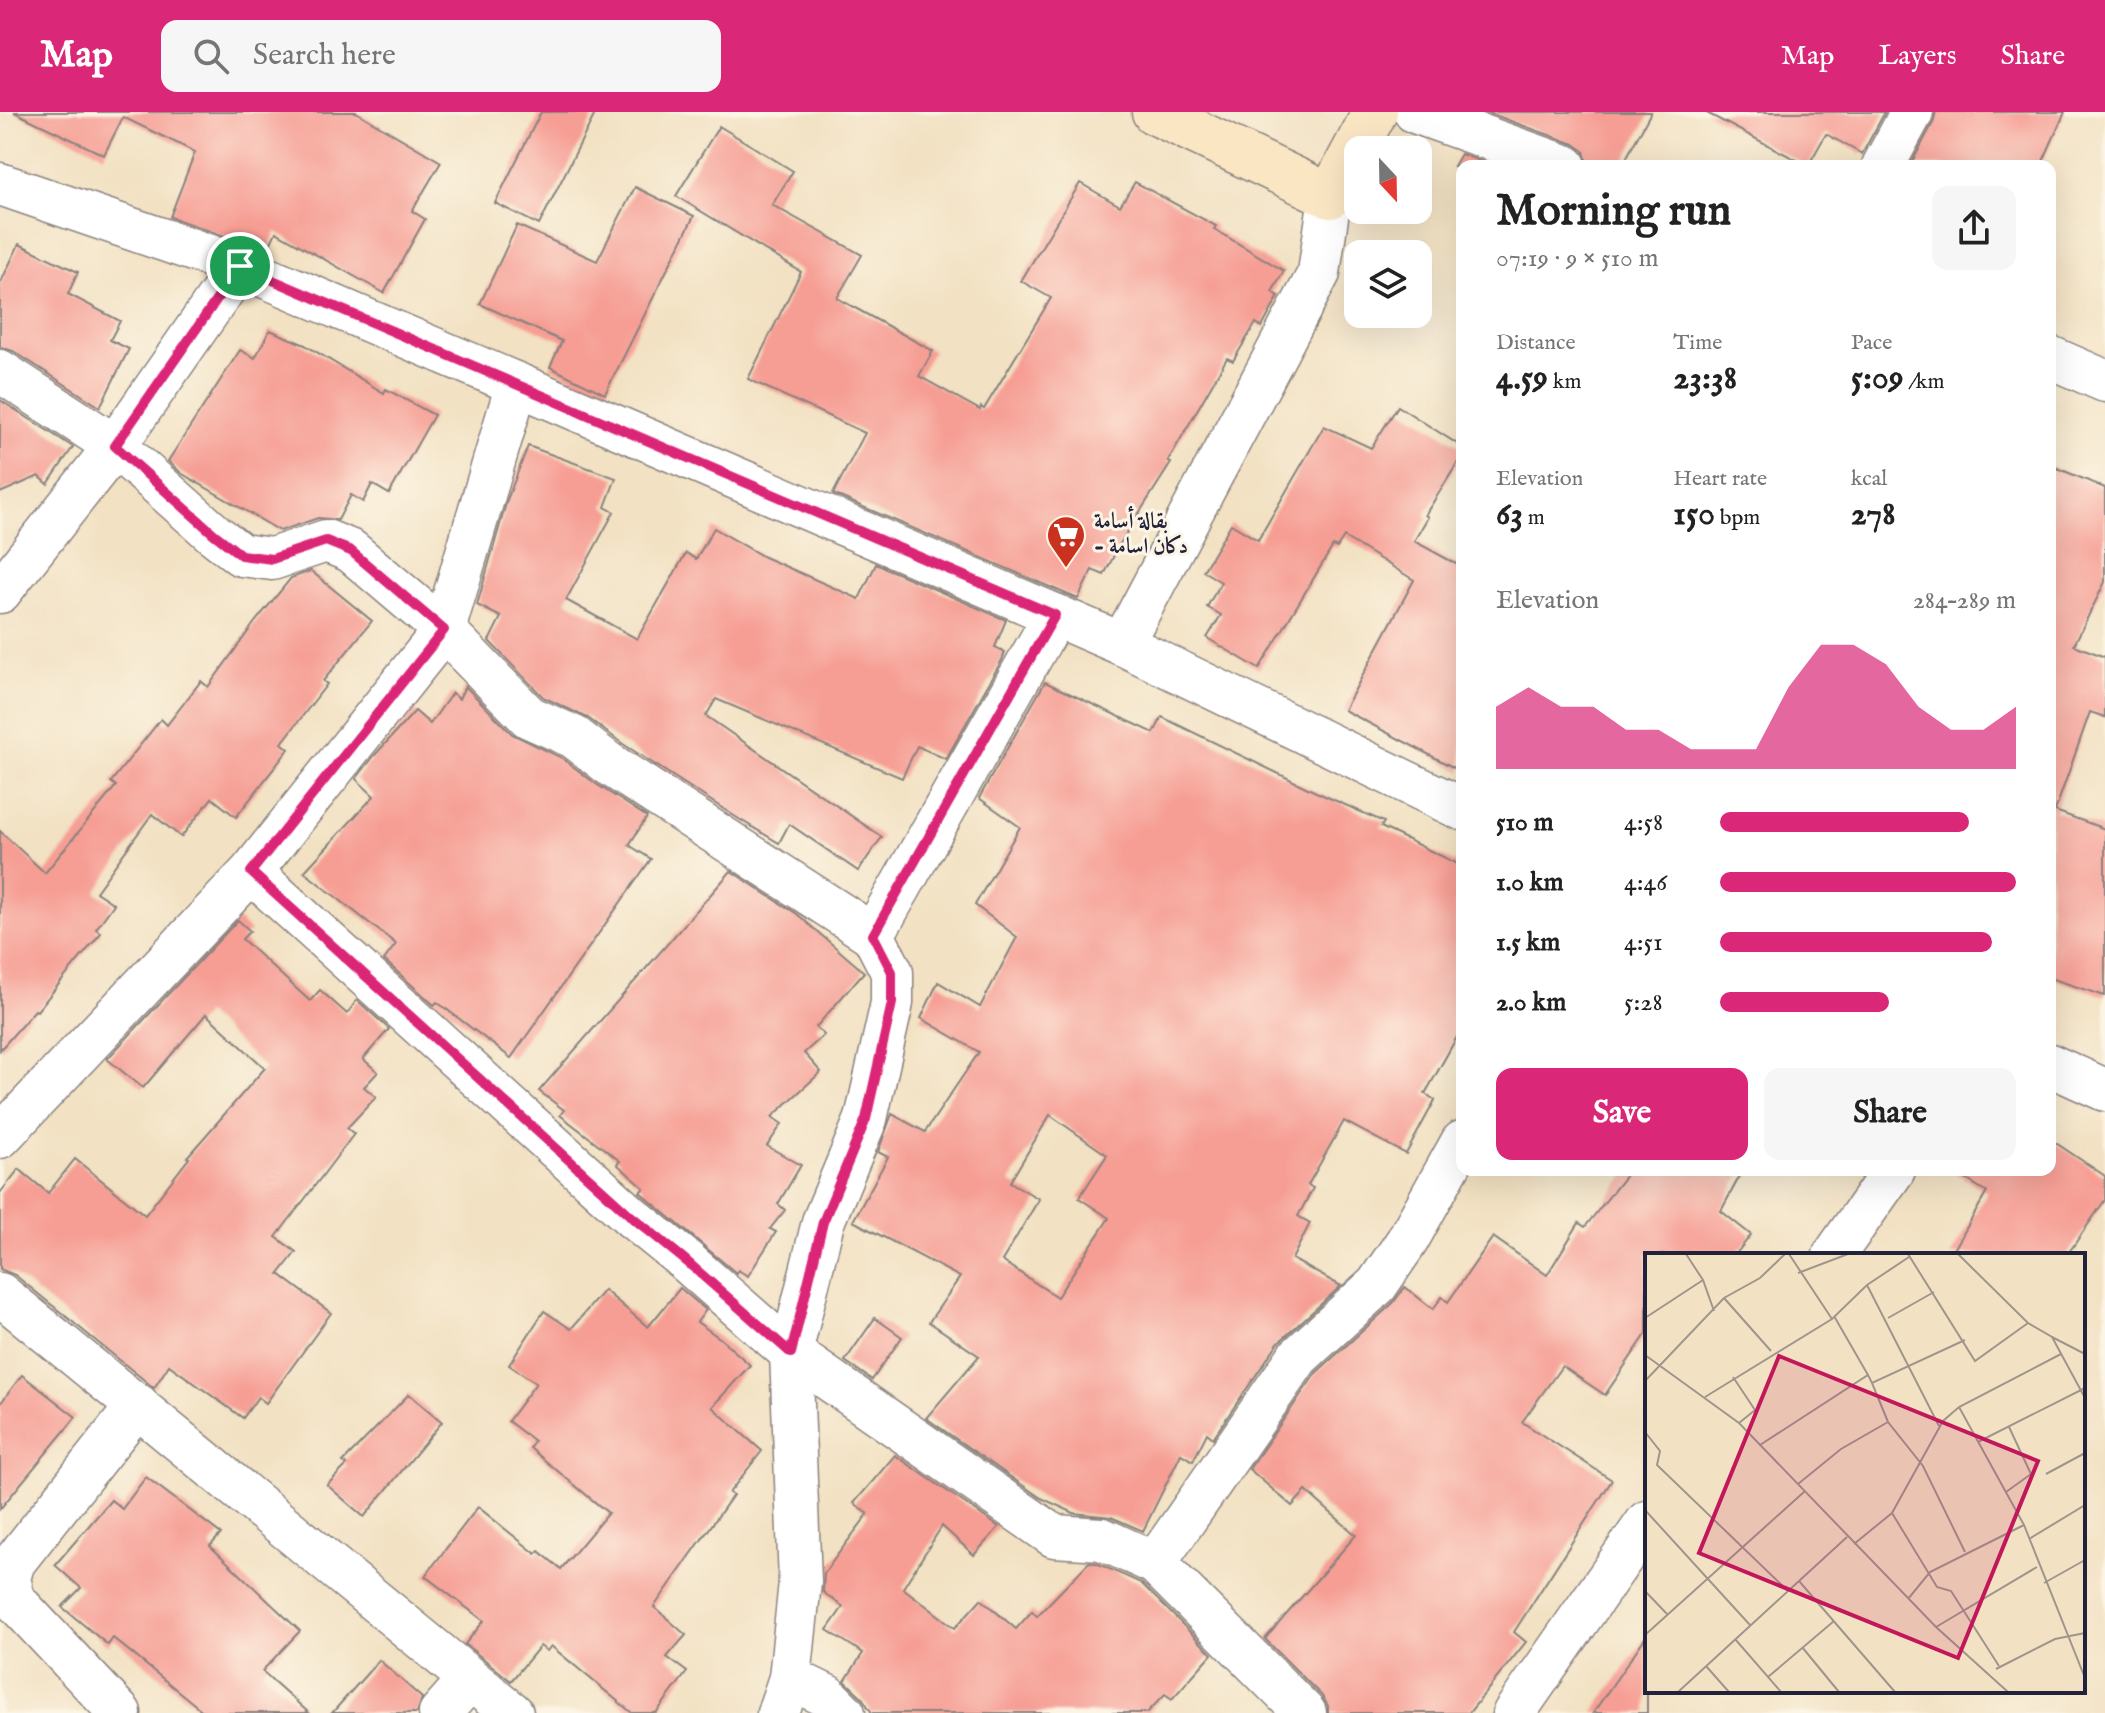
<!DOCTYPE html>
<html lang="en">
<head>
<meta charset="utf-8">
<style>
	:root { --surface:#fff; --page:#f6f6f6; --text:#222; --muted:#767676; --accent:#db2777 }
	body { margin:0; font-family:"IM FELL English",Amiri,serif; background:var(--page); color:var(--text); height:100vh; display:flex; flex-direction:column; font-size:30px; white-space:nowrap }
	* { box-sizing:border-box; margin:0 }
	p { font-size:26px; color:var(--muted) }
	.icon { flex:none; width:44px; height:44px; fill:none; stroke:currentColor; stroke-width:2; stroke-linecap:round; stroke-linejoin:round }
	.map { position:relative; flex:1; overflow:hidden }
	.details { position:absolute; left:1456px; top:48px; width:600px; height:1016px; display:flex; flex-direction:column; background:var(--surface); border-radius:16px; box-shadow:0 8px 32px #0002 }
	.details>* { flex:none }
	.needle { width:52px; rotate:158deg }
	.buttons { position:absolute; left:1344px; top:24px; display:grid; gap:16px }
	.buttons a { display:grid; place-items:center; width:88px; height:88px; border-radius:16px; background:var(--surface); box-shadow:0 8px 32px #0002; font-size:40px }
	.pin { position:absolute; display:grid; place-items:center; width:68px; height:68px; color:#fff; margin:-34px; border:4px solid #fff; border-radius:50%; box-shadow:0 2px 8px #0007 }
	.round { display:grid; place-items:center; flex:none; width:84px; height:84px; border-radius:16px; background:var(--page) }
	.head { display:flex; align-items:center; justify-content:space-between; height:136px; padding:0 40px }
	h1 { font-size:44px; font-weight:700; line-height:60px }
	.metrics { display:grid; grid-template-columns:repeat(3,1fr); gap:12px; height:136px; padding:8px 40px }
	.metrics div { display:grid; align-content:center }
	.metrics b { font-size:34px; font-weight:700 }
	.metrics small { font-size:22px; font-weight:400 }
	.metrics p { font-size:22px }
	.chart { height:224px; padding:16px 40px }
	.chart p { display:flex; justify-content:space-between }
	.chart svg { width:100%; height:144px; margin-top:8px; fill:var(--accent); opacity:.7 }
	.cta { display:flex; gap:16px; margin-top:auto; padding:16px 40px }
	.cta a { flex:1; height:92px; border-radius:16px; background:var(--accent); color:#fff; font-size:32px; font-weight:700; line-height:92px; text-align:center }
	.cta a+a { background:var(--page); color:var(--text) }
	ul { padding:0 40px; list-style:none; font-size:26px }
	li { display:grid; grid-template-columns:128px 96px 1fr; align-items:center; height:60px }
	li i { height:20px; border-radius:10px; background:var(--accent) }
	header { display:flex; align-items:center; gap:48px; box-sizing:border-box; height:112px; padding:0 40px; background:var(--accent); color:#fff }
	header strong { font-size:38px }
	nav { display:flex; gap:44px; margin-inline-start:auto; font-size:28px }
	.search { width:560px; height:72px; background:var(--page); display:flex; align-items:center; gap:20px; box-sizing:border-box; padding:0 28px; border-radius:16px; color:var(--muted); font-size:30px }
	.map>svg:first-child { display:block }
	.building { fill:#f69e94; fill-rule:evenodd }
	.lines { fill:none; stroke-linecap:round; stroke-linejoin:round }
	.street-casing { stroke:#8a827e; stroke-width:45 }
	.secondary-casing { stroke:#8a827e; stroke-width:47 }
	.street { stroke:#fff; stroke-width:42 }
	.secondary { stroke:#fbe6c4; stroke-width:44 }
	.route-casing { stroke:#fff; stroke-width:16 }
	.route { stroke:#db2777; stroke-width:10 }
	.labels { text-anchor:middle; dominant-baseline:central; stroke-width:6; stroke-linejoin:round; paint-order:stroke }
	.poi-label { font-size:22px; font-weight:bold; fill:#22223b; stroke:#fcf5e5; text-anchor:start }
	.inset-road { fill:none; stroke:#9f958c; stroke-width:2 }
	.view { fill:#c2185b; fill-opacity:0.15; stroke:#c2185b; stroke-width:4 }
	.inset-edge { fill:none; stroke:#22223b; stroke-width:4 }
</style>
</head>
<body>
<header>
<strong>Map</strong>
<div class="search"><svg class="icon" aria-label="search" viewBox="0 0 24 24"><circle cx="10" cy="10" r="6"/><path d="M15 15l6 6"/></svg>Search here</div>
<nav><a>Map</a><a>Layers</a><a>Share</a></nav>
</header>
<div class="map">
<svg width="2105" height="1601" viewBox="0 0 2105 1601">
	<rect width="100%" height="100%" fill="#fcf5e5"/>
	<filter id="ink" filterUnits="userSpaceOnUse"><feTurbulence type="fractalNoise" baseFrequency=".0125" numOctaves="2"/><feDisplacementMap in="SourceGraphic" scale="16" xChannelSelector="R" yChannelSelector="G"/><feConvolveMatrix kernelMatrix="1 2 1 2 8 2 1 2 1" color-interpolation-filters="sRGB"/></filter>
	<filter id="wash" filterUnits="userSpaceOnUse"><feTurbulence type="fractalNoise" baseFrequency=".006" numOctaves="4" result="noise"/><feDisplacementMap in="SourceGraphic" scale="32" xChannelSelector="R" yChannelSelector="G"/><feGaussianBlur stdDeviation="1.8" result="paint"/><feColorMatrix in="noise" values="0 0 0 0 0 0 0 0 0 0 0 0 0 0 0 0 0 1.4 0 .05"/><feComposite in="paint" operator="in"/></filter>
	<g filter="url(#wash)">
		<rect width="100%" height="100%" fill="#f2e1c2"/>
		<g id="blocks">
			<g class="building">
				<path d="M14 0H356L441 50 412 99 425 107 384 181 276 120 267 139 170 105 195 40 123 5 104 43Z"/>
				<path d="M541 0H596L539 113 495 91Z"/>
				<path d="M1486 0H1651L1622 54H1588L1584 39 1574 32Z"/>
				<path d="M1705 0H1885L1862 42 1826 22 1808 54Z"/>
				<path d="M1936 0H2065L2041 54H1910L1933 11Z"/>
				<path d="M719 14 793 59 772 93 862 143 837 186 933 239 919 264 980 298 981 295 984 297 1051 186 1021 169 1080 71 1120 94 1135 70 1216 114 1214 117 1284 159 1272 180 1279 184 1262 215 1256 211 1233 249 1227 246 1168 349 1171 351 1122 428 1104 463 1092 458 1078 487 833 382 865 321 748 267 801 160 676 84Z"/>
				<path d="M1461 42 1494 54H1454Z"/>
				<path d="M635 75 694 104 605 282 550 255 562 229 480 192 517 113 597 149Z"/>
				<path d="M19 132 78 160 68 182 120 209 110 228 129 237 100 295 13 239 0 235V172Z"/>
				<path d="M270 218 305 233 384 281 386 277 434 303 389 382 372 372 363 390 351 383 338 408 318 406 280 419 181 361 168 349 240 238 255 246Z"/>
				<path d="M0 288 73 335 48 372 39 364 0 381Z"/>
				<path d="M1398 294 1462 335V344L1425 403 1428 405 1414 429 1462 455V660L1344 598 1414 468 1344 425 1337 436 1333 434 1259 557 1207 526 1221 503 1207 495 1221 470 1203 459 1231 412 1258 428 1324 314 1371 336Z"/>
				<path d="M528 334 616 366 605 395 614 400 566 488 637 527 686 441 696 447 714 416 764 445 859 487 876 452 1006 508 995 535 1005 540 1002 548 946 647 917 634 902 666 716 587 706 604 882 725 858 759 789 712 779 731 739 707 623 632 588 606 543 585 489 529 501 505 477 493 507 388Z"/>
				<path d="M2050 353 2105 376V470L2074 533 2105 545V605L2090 600 2055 699 2105 717V884L2050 866Z"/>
				<path d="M311 459 372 509 323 569 327 572 282 631 289 637 236 705 212 686 181 725 152 702 96 780 114 792 96 817 101 821 37 899 35 898 0 938V719L45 761 116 674 111 670 161 607 167 613 201 569 208 575 255 510 291 466Z"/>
				<path d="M1045 570 1154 621 1162 605 1316 680 1384 710 1381 715 1462 754V916L1425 982 1435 988 1406 1042 1344 1009 1308 1073 1313 1076 1298 1104 1310 1111 1292 1147 1341 1174 1278 1231 1213 1326 1207 1321 1193 1349 1181 1342 1143 1419 1111 1405 1074 1401 1041 1386 926 1306 979 1244 929 1210 960 1165 853 1109 888 1045 878 1040 892 1002 925 1020 979 940 921 906 938 870 980 895 1017 825 975 793 1020 715 979 686ZM1050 1003 1107 1043 1079 1086 1109 1106 1057 1185 1002 1149 1039 1087 1010 1070Z"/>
				<path d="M465 574 512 622 562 646 596 672 647 705 629 733 651 747 511 946 437 890 434 893 384 848 396 832 304 760 374 684 356 667 374 644 415 599 430 612 452 581 459 587Z"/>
				<path d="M731 759 797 802 864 860 816 915 824 923 804 941 821 960 772 1005 782 1012 767 1034 801 1053 778 1092 785 1098 770 1117 776 1120 748 1164 738 1158 736 1161 648 1087 640 1080 644 1076 617 1052 620 1049 560 1003 564 998 539 979Z"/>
				<path d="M238 808 250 819 242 827 310 889 320 878 347 902 357 888 389 917 363 947 378 960 364 975 376 985 347 1016 354 1022 276 1125 296 1140 279 1162 331 1201 266 1291 258 1285 243 1306 169 1253 154 1276 15 1163 0 1157V1081L19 1057 48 1081 75 1047 145 1103 189 1046 187 1045 265 956 206 902 143 976 107 947Z"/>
				<path d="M2050 1027 2105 1064V1088L2067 1143H1951L1987 1080 1951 1058H2050Z"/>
				<path d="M1630 1058H1743L1721 1099 1751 1123 1735 1143H1647V1221L1605 1283 1562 1254 1522 1310 1612 1368 1514 1520 1526 1530 1469 1601H1328V1594L1322 1584 1265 1527 1356 1423 1306 1379 1292 1394 1249 1357 1316 1261 1393 1191 1405 1175 1433 1197 1442 1185 1448 1190 1493 1125 1547 1163 1579 1111 1585 1115Z"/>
				<path d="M680 1176 706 1198 697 1210 721 1227 750 1253 712 1295 762 1339 729 1381 733 1383 654 1495 686 1523 667 1545 687 1560 656 1601H632L551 1534 547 1539 540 1534 511 1569 465 1532 484 1509 425 1464 478 1395 536 1442 539 1439 561 1457 608 1401 530 1336 534 1329 508 1309 536 1271 509 1253 544 1199 571 1217 604 1178 648 1215Z"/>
				<path d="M875 1206 902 1225 872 1268 845 1249Z"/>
				<path d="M22 1263 76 1305 0 1397V1292Z"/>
				<path d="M409 1282 442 1310 364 1405 327 1373 347 1353 343 1350Z"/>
				<path d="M895 1343 999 1415 974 1443 942 1414 903 1476 955 1516 981 1487 1016 1517 1032 1499 1037 1504 1089 1450 1096 1451 1141 1471 1212 1542 1172 1587 1165 1582 1147 1601H872L861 1584 845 1569 863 1541 827 1518 843 1495 823 1480 824 1461 868 1402 854 1391Z"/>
				<path d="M146 1365 221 1422 210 1434 300 1519 262 1559 309 1601H205L113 1526 108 1533 62 1495 81 1476 55 1453 111 1388 122 1397Z"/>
				<path d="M1647 1523V1601H1593Z"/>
				<path d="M379 1548 422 1586 417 1601H332Z"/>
			</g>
		</g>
	</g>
	<g filter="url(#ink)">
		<use href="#blocks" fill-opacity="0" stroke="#8a827e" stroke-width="2"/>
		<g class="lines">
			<g class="street-casing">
				<g id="street">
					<path d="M1415 0 1565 54"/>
					<path d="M1883 54 1912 0"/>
					<path d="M0 72 240 154 517 272 1122 532 1462 697"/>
					<path d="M2050 245 2105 269"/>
					<path d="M0 259 115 334 214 422 241 443 272 447 326 429 351 439 444 518 529 605 574 625 609 652 873 823 892 860V891L866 1007 823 1110 791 1241 800 1470 790 1566 778 1601"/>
					<path d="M0 480 115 334 240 154"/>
					<path d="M1122 532 1319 161 1330 84"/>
					<path d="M251 760 632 1105 685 1148 791 1241 1054 1424 1102 1427 1155 1451 1305 1601"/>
					<path d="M873 823 1055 503"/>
					<path d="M2050 953 2105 978"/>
					<path d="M0 1025 251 760 444 518 517 272"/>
					<path d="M1834 1143 1894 1058"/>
					<path d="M0 1182 512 1601"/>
					<path d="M1155 1451 1298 1245 1377 1173 1407 1129 1462 1030"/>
					<path d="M790 1566 827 1584 844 1601"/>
					<path d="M120 1601 14 1488 9 1466 14 1450 138 1293"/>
					<path d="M440 1601 470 1567"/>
					<path d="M1514 1601 1647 1410"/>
				</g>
			</g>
			<g class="secondary-casing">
				<path id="secondary" d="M1154 0 1330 84 1375 0"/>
			</g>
			<use href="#street" class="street"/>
			<use href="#secondary" class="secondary"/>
		</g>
	</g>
	<g class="lines" filter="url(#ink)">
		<g class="route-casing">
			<path id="route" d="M240 154 1055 503 873 823 892 860V891L866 1007 823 1110 791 1241 685 1148 632 1105 251 760 444 518 351 439 326 429 272 447 241 443 214 422 115 334Z"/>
		</g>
		<use href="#route" class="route"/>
	</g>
	<defs>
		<g id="supermarket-pin" transform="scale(2)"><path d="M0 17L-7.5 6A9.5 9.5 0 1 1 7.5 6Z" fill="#c8321e" stroke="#fcf5e5"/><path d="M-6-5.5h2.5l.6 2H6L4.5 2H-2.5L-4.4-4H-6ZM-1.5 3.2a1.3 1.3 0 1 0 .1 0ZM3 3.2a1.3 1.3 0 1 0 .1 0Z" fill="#fff"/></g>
	</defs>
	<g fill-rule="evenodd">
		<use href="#supermarket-pin" x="1066" y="423"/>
	</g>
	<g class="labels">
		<g class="poi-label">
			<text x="1094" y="410">بقالة أسامة<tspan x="1094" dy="25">- دكان اسامة</tspan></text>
		</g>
	</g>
	<g transform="translate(1645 1141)">
		<rect width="440" height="440" fill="#f2e1c2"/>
		<path class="inset-road" d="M41 1 58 27 69 58M144 1 187 66M263 1 330 108 383 70M313 1 383 70 407 84 440 145M153 20 203 1M222 32 294 173M79 45 126 98M189 63 223 122M0 65 58 27M243 65 289 39M407 84 440 101M0 102 94 170 291 374 363 439M88 124 110 157 94 170M0 128 79 45 115 25 140 1M227 130 243 169 278 213 320 299M60 144 187 66 222 32 264 4M314 154 379 272 440 425M0 179 15 198 12 212 143 338M333 189 440 135M115 192 223 122 227 130 320 87M401 221 440 200M153 231 196 196 243 169M361 239 386 221 364 174M0 257 105 372M247 260 292 334 306 338 354 413M384 286 440 252M209 291 247 260 298 168 314 154 416 101M154 328 202 284M399 330 440 307M0 338 22 361M263 346 285 319 379 272M291 374 392 314M0 382 160 238M90 386 136 439M157 394 194 439M61 413 84 439M351 416 410 386 440 380M123 424 189 368M33 439 154 328 250 439"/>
		<path class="view" d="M134 103 393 208 313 405 54 300Z"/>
		<rect width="440" height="440" class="inset-edge"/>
	</g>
</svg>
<div class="buttons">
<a><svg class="needle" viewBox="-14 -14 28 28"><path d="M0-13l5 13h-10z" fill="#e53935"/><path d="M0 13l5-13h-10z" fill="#767676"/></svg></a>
<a><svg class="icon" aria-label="layers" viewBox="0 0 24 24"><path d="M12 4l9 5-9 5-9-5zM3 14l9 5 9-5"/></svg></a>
</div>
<div class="pin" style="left:240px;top:154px;background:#1e9e55"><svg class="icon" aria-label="arrive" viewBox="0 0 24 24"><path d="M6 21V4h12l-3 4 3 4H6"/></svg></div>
<section class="details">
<div class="head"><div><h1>Morning run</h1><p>07:19 · 9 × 510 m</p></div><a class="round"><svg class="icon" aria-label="share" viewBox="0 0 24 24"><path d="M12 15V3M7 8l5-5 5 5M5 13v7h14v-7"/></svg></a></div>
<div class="metrics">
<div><p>Distance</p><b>4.59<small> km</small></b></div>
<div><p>Time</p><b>23:38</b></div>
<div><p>Pace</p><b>5:09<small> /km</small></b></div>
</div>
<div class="metrics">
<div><p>Elevation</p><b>63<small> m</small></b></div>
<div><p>Heart rate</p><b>150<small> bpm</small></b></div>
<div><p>kcal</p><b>278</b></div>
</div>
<div class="chart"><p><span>Elevation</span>284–289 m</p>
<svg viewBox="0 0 160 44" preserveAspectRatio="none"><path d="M0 44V25L10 19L20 25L30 25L40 32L50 32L60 38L70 38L80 38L90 19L100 6L110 6L120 12L130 25L140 32L150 32L160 25V44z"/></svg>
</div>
<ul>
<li><b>510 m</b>4:58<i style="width:84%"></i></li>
<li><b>1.0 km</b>4:46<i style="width:100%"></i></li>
<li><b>1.5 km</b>4:51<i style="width:92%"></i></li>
<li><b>2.0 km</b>5:28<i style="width:57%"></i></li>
</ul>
<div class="cta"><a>Save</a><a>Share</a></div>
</section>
</div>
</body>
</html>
